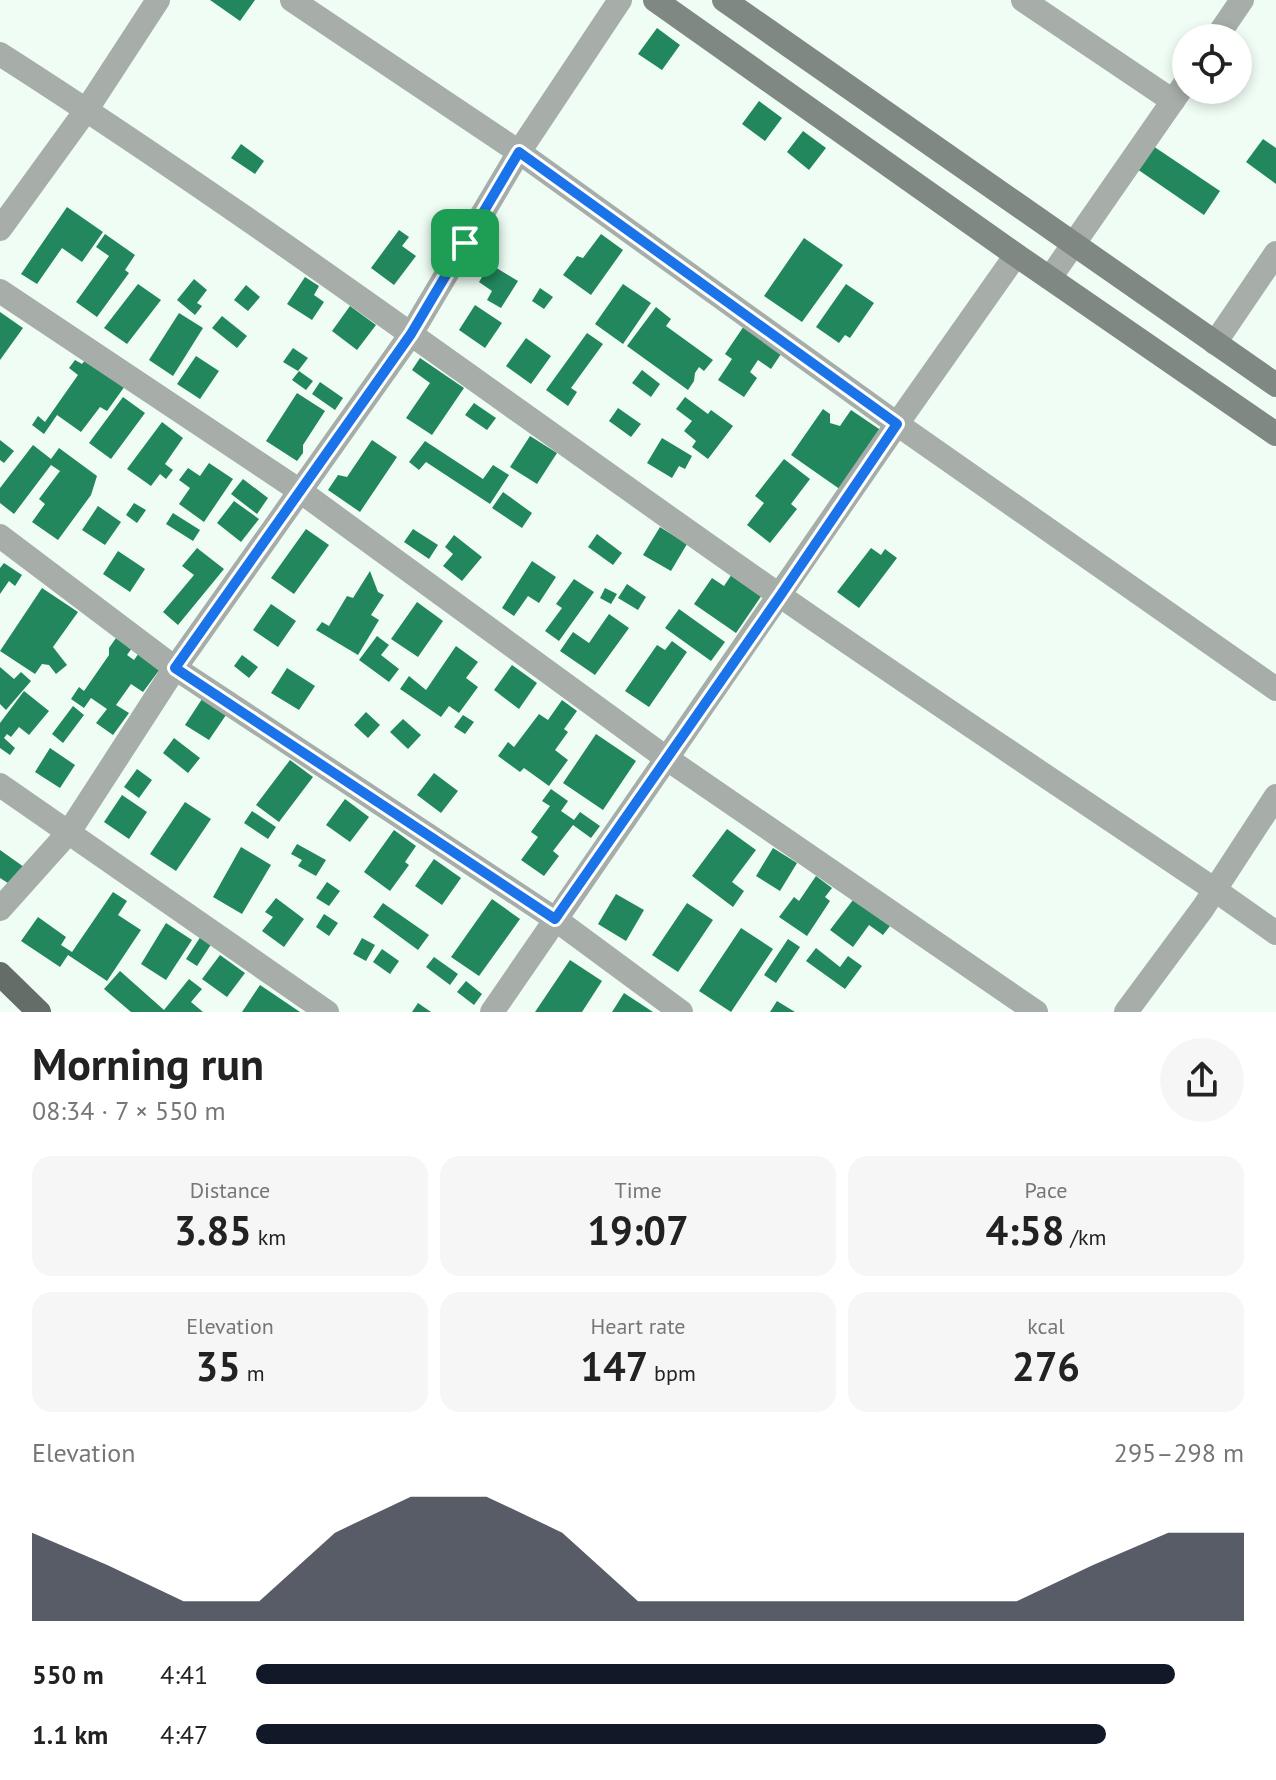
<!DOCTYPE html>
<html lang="en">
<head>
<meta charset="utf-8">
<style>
	:root { --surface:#fff; --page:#f6f6f6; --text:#222; --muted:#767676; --accent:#111827 }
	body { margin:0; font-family:"PT Sans",sans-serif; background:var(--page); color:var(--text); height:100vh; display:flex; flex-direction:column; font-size:30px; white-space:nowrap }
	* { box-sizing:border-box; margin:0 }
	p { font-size:26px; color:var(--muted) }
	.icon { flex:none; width:44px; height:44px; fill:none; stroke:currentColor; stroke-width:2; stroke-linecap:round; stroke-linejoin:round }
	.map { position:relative; height:1012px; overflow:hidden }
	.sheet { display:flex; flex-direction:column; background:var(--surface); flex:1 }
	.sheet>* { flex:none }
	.buttons { position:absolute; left:1172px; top:24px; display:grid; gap:16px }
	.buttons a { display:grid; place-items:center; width:80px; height:80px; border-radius:50%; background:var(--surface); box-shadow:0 4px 12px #0003; font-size:40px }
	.pin { position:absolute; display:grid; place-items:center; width:68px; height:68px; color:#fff; margin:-34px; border-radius:16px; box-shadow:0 4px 12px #0006 }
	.round { display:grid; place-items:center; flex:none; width:84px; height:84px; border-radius:42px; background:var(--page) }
	.overview { display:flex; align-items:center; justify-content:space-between; height:136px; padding:0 32px }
	h1 { font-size:44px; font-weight:600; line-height:60px }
	.stats { display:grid; grid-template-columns:repeat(3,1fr); gap:12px; height:136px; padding:8px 32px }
	.stats div { display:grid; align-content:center; border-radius:20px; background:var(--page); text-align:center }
	.stats b { font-size:40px; font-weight:600 }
	.stats small { font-size:22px; font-weight:400 }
	.stats p { font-size:22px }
	.chart { height:224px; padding:16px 32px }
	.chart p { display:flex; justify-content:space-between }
	.chart svg { width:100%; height:144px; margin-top:8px; fill:var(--accent); opacity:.7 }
	ul { padding:0 32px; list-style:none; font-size:26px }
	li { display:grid; grid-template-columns:128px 96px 1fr; align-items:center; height:60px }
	li i { height:20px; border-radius:10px; background:var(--accent) }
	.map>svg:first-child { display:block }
	.building { fill:#22875c }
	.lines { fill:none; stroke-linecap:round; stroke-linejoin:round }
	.street { stroke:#a7ada9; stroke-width:24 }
	.secondary { stroke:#808883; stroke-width:24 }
	.primary { stroke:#646d68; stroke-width:24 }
	.route-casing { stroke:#fff; stroke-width:16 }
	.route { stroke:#1a73e8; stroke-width:10 }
</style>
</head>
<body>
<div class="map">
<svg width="1276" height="1012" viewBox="0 0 1276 1012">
	<rect width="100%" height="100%" fill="#f0fdf5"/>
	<g class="building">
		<path d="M210 0H255L240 21Z"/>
		<path d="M657 28 680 45 662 70 638 54Z"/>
		<path d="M759 101 782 118 765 141 742 124Z"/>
		<path d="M803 131 826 148 809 170 787 152Z"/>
		<path d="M1263 139 1276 148V184L1246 162Z"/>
		<path d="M241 144 264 161 255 174 231 158Z"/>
		<path d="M1153 146 1220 191 1204 215 1137 169Z"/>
		<path d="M67 207 103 232 82 262 62 248 37 284 21 274Z"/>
		<path d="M399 230 409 237 402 246 416 256 394 285 371 268Z"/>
		<path d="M105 234 135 255 125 270 129 273 97 317 76 302 109 256 96 247Z"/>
		<path d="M601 234 623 250 591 295 563 275 577 256 583 258Z"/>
		<path d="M804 238 843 265 802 322 764 296Z"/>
		<path d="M490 264 518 281 501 308 487 300 492 291 479 282Z"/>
		<path d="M305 277 319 286 314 295 324 302 312 320 287 304Z"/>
		<path d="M194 279 207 290 197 303 202 306 195 315 177 300Z"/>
		<path d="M138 284 161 300 127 344 104 328Z"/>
		<path d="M623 284 651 303 623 344 595 324Z"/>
		<path d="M846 284 874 303 850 338 845 335 839 343 816 327Z"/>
		<path d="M246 285 260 297 248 311 234 300Z"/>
		<path d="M540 288 553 297 544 309 532 301Z"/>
		<path d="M475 305 502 323 485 348 459 330Z"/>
		<path d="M350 306 376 325 357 350 332 331Z"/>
		<path d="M656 307 671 319 666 326 713 360 704 371 699 367 695 373 694 381 688 390 627 346Z"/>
		<path d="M0 312 23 328 0 360Z"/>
		<path d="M179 313 203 328 173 376 149 360Z"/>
		<path d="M222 316 247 336 237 348 212 328Z"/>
		<path d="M746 323 785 348 771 369 758 360 750 372 757 378 744 397 718 380 732 359 725 354Z"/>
		<path d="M587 333 603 344 571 388 577 392 568 406 546 390Z"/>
		<path d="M526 338 551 356 531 384 506 366Z"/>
		<path d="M293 348 308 358 298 371 283 362Z"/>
		<path d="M196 356 219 371 200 399 177 384Z"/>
		<path d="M420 358 464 388 432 435 406 418 430 383 412 370Z"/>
		<path d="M86 359 125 386 107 411 100 407 81 432 57 415 44 434 32 425 38 416 45 422 78 375 69 368 75 360 82 364Z"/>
		<path d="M642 370 660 384 651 397 632 383Z"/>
		<path d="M299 371 313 381 306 390 292 380Z"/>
		<path d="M320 382 343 398 335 410 312 394Z"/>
		<path d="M297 393 325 411 303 445V453L297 461 266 441Z"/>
		<path d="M123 397 145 413 111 459 89 443Z"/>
		<path d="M685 397 708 414 711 410 733 426 708 459 692 447 696 441 684 431 692 421 676 409Z"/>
		<path d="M474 403 496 418 487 430 465 415Z"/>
		<path d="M618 408 641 424 631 437 609 421Z"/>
		<path d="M823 409 830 414V423L840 426 851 410 882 431 841 490 791 455Z"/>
		<path d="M162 422 183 438 165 464 173 470 166 479 160 474 151 486 127 469Z"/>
		<path d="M530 436 557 453 537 484 510 467Z"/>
		<path d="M662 438 692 456 685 469 679 466 672 478 647 463Z"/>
		<path d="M0 440 14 451 4 463 0 460Z"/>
		<path d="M372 440 397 457 360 512 328 490 338 475 347 477Z"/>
		<path d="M425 441 483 479 493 465 509 475 490 504 426 462 419 470 409 462Z"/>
		<path d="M33 445 51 459 59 448 97 476 91 495 58 540 32 522 45 504 39 499 60 471 51 465 14 514 0 503V488Z"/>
		<path d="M784 459 810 479 791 504 797 509 770 543 747 525 764 503 755 496Z"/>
		<path d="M209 463 233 479 204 522 179 504 190 488 179 480 188 468 200 476Z"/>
		<path d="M243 479 268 498 257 514 231 494Z"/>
		<path d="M503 492 532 513 522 528 492 508Z"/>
		<path d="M234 501 259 519 241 542 217 523Z"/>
		<path d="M134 503 146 510 137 523 126 515Z"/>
		<path d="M98 506 121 522 105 545 82 530Z"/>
		<path d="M173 513 200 530 193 541 166 524Z"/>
		<path d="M660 527 687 544 671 571 643 555Z"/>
		<path d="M306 529 329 545 294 594 271 578Z"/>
		<path d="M413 529 438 545 429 559 404 542Z"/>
		<path d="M597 534 622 553 613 565 588 547Z"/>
		<path d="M454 535 482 557 462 581 443 566 453 554 445 547Z"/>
		<path d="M197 548 224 569 178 625 163 612 194 575 182 566Z"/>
		<path d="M871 548 881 555 885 549 897 558 859 608 837 592Z"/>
		<path d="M118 551 145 569 130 592 103 574Z"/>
		<path d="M532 561 556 577 539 603 528 596 514 616 502 608Z"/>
		<path d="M4 563 22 575 15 586 9 581 0 594V568Z"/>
		<path d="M370 571 378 592 384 595 371 615 379 620 358 655 316 630 322 622 329 626 347 596 353 598Z"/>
		<path d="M732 574 762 595 736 633 694 604 712 578 724 586Z"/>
		<path d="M574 579 594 592 559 641 545 631 562 608 556 604Z"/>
		<path d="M627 584 646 597 638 610 618 598Z"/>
		<path d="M42 588 78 612 53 647 67 665 56 674 49 665 42 664 35 674 0 651Z"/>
		<path d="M605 588 617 594 611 604 600 598Z"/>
		<path d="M417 602 443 621 418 657 391 639Z"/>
		<path d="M271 604 296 621 278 647 253 630Z"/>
		<path d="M679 609 725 642 711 661 665 628Z"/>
		<path d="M609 614 629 628 595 675 560 651 573 632 589 643Z"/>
		<path d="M377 636 389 645 381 655 399 669 389 682 359 660Z"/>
		<path d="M116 638 132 648 127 655 134 660 141 650 163 665 143 692 131 684 116 705 129 713 113 735 96 723 107 709 91 698 84 708 71 699 79 687 84 691 109 655V648Z"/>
		<path d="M672 641 687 652 649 707 625 691 657 645 665 650Z"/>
		<path d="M456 646 478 662 466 678 478 687 459 713 449 706 441 717 400 689 409 676 426 690Z"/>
		<path d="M242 655 258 667 249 678 234 666Z"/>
		<path d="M512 665 537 683 519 709 494 690Z"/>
		<path d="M0 667 14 679 21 672 31 681 6 710 0 704Z"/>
		<path d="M287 668 315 686 299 710 271 693Z"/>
		<path d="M24 691 49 711 29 735 19 727 11 737 7 734 4 738 15 748 10 755 0 748V723Z"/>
		<path d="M202 699 226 715 209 740 185 725Z"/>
		<path d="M562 700 577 711 564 729 568 732 555 750 568 760 549 786 524 768 520 772 498 756 508 742 514 747 539 714 548 720Z"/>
		<path d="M73 706 84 715 63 743 52 734Z"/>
		<path d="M366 712 380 725 368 738 354 725Z"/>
		<path d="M463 715 474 722 465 734 454 727Z"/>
		<path d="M403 719 421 735 408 749 390 732Z"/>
		<path d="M596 734 636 761 603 810 563 783Z"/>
		<path d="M174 738 200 758 188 773 163 753Z"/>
		<path d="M50 748 75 765 60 788 35 772Z"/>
		<path d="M290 760 313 777 279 822 256 805Z"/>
		<path d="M137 769 152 780 139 798 124 787Z"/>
		<path d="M434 773 458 791 441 813 417 795Z"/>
		<path d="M551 789 568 801 561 811 574 820 580 812 600 826 591 838 573 825 553 851 559 856 544 876 521 860 538 837 531 832 550 806 542 801Z"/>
		<path d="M122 795 147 812 129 839 104 822Z"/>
		<path d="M345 799 369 817 350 842 326 825Z"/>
		<path d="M185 802 211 819 176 871 150 854Z"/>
		<path d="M252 811 276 827 268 839 244 823Z"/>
		<path d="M727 829 756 850 732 882 744 891 733 907 692 876Z"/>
		<path d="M394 830 416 846 405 862 409 865 390 891 364 872Z"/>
		<path d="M297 844 326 860 316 876 298 866 302 860 291 854Z"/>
		<path d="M241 847 271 865 242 914 213 897Z"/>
		<path d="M773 848 797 863 780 891 756 876Z"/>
		<path d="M0 850 24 867 11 885 0 878Z"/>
		<path d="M434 859 461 878 442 905 415 886Z"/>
		<path d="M816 876 832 888 825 897 830 901 807 936 779 917 794 897 799 901Z"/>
		<path d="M327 882 340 891 329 906 316 898Z"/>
		<path d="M113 892 127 901 118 915 141 930 107 981 68 955 60 967 21 941 38 917 66 937 61 945 72 952Z"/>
		<path d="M616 894 644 910 626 941 598 924Z"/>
		<path d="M276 898 304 919 284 947 262 931 273 917 265 912Z"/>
		<path d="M492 899 520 919 479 976 451 957Z"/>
		<path d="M853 900 890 926 883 935 869 925 853 947 830 930Z"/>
		<path d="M383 903 429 935 418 950 373 917Z"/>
		<path d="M687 903 713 920 678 972 652 955Z"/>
		<path d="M324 914 338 923 329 936 316 927Z"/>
		<path d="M166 923 192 940 166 980 141 964Z"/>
		<path d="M741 928 773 949 731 1012 699 991Z"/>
		<path d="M201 936 212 943 197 966 186 959Z"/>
		<path d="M362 938 375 945 366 961 353 954Z"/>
		<path d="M788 939 800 947 776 983 764 975Z"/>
		<path d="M816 948 840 967 848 956 862 966 845 989 806 961Z"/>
		<path d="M382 949 399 961 390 974 373 962Z"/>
		<path d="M220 955 245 973 227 997 202 979Z"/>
		<path d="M434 957 458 974 450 985 426 967Z"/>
		<path d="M570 960 602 981 582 1012H535Z"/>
		<path d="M120 971 164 1010 189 979 202 989 191 1002 203 1012H131L104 989Z"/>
		<path d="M466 981 482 994 474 1005 457 992Z"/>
		<path d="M260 985 300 1012H242Z"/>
		<path d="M624 993 653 1012H612Z"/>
		<path d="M777 1001 795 1012H770Z"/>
		<path d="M418 1003 431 1012H412Z"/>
	</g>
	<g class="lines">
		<g class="street">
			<path d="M292 0 519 152 897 424 1276 689"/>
			<path d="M1023 0 1173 101"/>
			<path d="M1216 38 1242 0"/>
			<path d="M0 54C266 224 520 415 779 595 923 695 1070 792 1215 890L1276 933"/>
			<path d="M0 229 87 109 158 0"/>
			<path d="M1050 278 1186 82"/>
			<path d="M0 291 300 491 666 758 1036 1012"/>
			<path d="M1215 343 1276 253"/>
			<path d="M0 536 175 668 555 919 681 1012"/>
			<path d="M0 785 327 1012"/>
			<path d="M0 909 69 832 175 668 411 334 519 152 620 0"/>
			<path d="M492 1012 897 424 1016 255"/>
			<path d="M1126 1012 1203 908 1276 796"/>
		</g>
		<g class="secondary">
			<path d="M655 0 1016 255 1276 434"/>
			<path d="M724 0 1276 385"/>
		</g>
		<path class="primary" d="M0 974 39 1012"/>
	</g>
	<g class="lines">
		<g class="route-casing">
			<path id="route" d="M519 152 897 424 780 596 555 919 175 668 411 334Z"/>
		</g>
		<use href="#route" class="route"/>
	</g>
</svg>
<div class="buttons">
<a><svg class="icon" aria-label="locate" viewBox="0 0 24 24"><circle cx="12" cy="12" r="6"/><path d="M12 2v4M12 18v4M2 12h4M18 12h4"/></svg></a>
</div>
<div class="pin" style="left:465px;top:243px;background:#1e9e55"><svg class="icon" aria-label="arrive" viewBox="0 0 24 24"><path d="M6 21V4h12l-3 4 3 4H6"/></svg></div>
</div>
<section class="sheet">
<div class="overview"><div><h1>Morning run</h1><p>08:34 · 7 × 550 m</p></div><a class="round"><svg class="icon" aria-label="share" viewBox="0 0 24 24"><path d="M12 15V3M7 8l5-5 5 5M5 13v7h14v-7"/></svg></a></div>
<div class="stats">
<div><p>Distance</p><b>3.85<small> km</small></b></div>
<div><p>Time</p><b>19:07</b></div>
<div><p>Pace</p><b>4:58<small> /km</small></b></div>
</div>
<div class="stats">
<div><p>Elevation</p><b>35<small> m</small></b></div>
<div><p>Heart rate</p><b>147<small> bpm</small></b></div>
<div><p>kcal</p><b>276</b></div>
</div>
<div class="chart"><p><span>Elevation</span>295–298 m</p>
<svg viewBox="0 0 160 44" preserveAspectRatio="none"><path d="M0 44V17L10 27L20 38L30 38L40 17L50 6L60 6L70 17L80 38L90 38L100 38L110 38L120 38L130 38L140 27L150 17L160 17V44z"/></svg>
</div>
<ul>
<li><b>550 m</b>4:41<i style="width:93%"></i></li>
<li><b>1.1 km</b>4:47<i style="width:86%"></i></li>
</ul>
</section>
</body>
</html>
